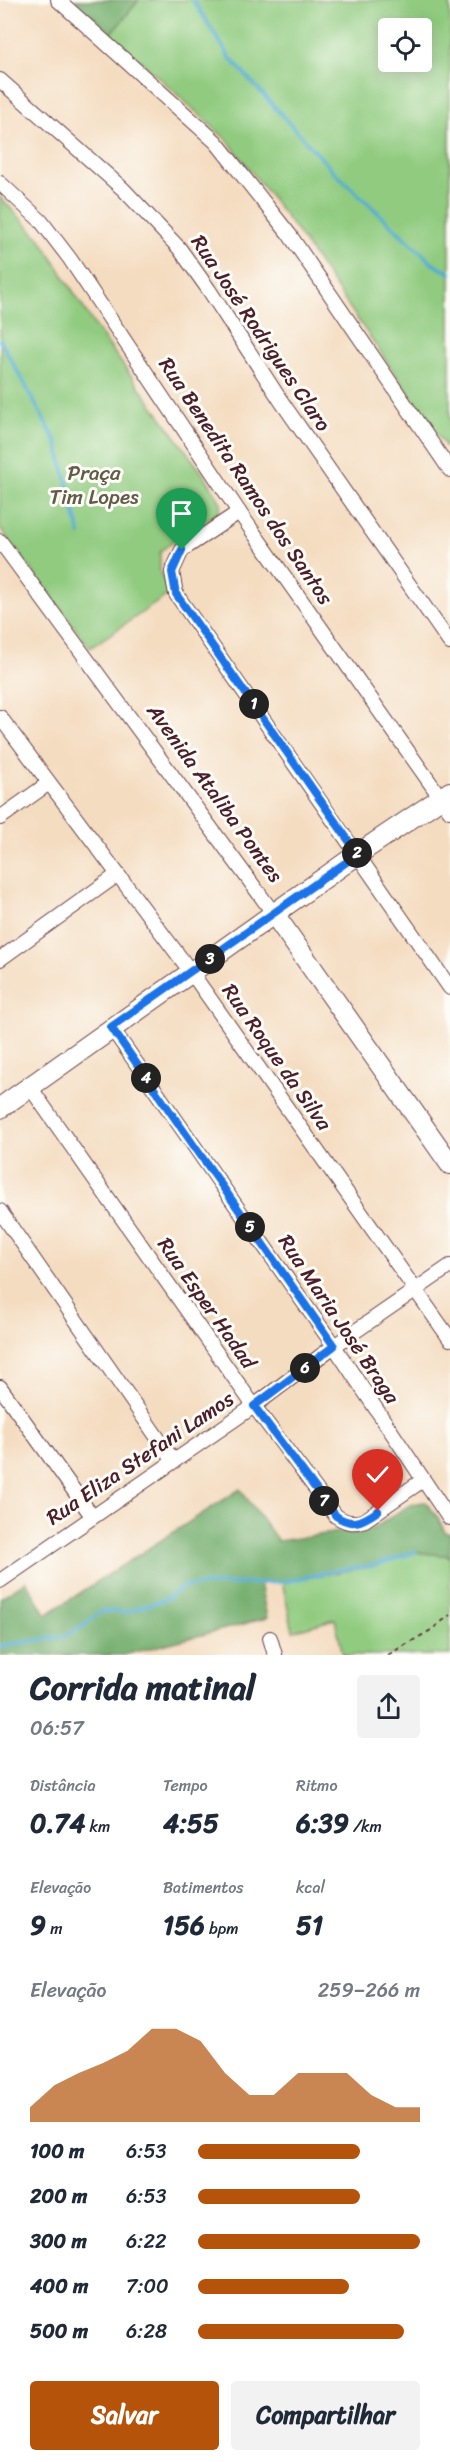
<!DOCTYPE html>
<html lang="pt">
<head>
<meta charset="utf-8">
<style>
	:root { --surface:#fff; --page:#f2f2f3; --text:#1f2937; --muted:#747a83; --accent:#b45309 }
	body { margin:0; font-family:Sriracha,sans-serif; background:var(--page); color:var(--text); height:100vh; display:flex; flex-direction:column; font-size:22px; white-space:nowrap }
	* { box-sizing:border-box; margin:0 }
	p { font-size:20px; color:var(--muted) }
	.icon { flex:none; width:33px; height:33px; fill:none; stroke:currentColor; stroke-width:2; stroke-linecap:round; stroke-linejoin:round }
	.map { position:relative; height:1655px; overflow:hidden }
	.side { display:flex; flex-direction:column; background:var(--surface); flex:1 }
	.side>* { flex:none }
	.buttons { position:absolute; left:378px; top:18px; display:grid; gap:12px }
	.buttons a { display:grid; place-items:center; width:54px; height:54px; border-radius:6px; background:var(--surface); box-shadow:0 3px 15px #0003; font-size:30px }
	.pin { position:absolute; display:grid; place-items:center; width:51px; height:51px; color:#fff; margin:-62px -26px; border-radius:50% 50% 50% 0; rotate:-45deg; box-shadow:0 0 6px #0007 }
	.pin .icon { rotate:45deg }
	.km { position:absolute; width:30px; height:30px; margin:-15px; border-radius:50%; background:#222; color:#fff; font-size:16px; line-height:30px; text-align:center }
	.round { display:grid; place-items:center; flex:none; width:63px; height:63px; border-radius:6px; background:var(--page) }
	.head { display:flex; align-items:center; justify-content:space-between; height:102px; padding:0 30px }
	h1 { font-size:33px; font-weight:700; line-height:45px }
	.figures { display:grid; grid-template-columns:repeat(3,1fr); gap:9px; height:102px; padding:6px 30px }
	.figures div { display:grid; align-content:center }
	.figures b { font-size:26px; font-weight:700 }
	.figures small { font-size:16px; font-weight:400 }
	.figures p { font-size:16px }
	.chart { height:168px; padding:12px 30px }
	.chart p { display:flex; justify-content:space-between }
	.chart svg { width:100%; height:108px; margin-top:6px; fill:var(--accent); opacity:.7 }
	.cta { display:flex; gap:12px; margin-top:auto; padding:12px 30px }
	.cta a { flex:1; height:69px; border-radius:6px; background:var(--accent); color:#fff; font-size:24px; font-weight:700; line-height:69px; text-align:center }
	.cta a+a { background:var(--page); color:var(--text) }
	ul { padding:0 30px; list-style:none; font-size:20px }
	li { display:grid; grid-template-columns:96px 72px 1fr; align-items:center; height:45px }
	li i { height:15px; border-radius:8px; background:var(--accent) }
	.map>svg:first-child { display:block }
	.green { fill:#90cb7f; stroke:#6d7555; stroke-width:1.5; fill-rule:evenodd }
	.forest { fill:#74af6e; stroke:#5f674c; stroke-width:1.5 }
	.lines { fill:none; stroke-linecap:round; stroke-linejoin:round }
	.stream { stroke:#52add0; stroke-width:4 }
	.street-casing { stroke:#643b41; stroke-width:16 }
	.secondary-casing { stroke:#643b41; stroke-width:22 }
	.path { stroke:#643b41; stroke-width:2; stroke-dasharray:4.5 4.5; stroke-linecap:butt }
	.street { stroke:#fff; stroke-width:14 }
	.secondary { stroke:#fff; stroke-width:20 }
	.route-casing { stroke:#fff; stroke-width:12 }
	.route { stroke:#1a73e8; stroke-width:8 }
	.labels { text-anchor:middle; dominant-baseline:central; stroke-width:6; stroke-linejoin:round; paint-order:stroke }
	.street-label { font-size:21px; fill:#4a1f2b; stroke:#fdfcf7 }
	.park-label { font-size:21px; fill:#625b48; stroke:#fdfcf7 }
</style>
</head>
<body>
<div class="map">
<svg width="450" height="1655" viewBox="0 0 450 1655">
	<rect width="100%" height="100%" fill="#fdfcf7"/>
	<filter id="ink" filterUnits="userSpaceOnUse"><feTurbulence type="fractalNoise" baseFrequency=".0167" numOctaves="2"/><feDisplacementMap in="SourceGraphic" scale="12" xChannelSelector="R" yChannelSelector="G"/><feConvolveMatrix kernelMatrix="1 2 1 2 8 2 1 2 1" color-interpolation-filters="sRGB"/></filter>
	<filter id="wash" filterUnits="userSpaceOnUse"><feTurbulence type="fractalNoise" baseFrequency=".008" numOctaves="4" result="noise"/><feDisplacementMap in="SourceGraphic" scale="24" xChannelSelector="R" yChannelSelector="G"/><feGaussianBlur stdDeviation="1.35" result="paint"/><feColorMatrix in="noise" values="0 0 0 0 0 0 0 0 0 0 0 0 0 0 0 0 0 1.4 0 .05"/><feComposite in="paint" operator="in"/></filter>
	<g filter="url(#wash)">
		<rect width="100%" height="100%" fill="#f4dcc0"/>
		<g class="green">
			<path d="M139 0H450V445L446 447 296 230 228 141 111 34ZM388 28H422V62H388Z"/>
			<path d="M0 197 42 241 96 328 208 481 221 503 219 512 174 540 160 552V571L169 594 90 648 0 528Z"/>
			<path d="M415 1552 450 1556V1655H343L335 1619 293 1631 282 1582 339 1570 376 1565Z"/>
		</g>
		<g class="forest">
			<path d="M75 0H139L111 34Z"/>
			<path d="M240 1489 278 1541C298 1538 318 1535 339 1532 345 1532 352 1534 358 1533 383 1530 400 1502 426 1502L438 1518 445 1532 450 1534V1556L415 1552 375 1566 282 1582 260 1583 267 1618 124 1655H0V1598L26 1581 46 1615Z"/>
		</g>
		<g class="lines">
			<g class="stream">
				<path d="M193 0 230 58 333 171 433 264 450 273"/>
				<path d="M0 340 57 443 80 534"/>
				<path d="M0 1646 65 1636 85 1625 101 1611 125 1612 166 1599 184 1586 282 1582 339 1570 376 1565 415 1552"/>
			</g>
		</g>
	</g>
	<g filter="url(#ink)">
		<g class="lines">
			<g class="street-casing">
				<g id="street">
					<path d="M58 0 216 142 289 234 450 470"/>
					<path d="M0 80 123 189 179 248 209 290 281 401 450 643"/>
					<path d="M0 183 41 221 70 259 239 512 450 811"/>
					<path d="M239 512 182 550 172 572 176 594 450 988"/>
					<path d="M0 541 274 914"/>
					<path d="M0 717 191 972 450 1339"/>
					<path d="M0 818 49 783"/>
					<path d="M0 959 117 875"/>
					<path d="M111 1027 334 1346 449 1518"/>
					<path d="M30 1087 254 1406 336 1516C347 1523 353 1524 365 1520L423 1480"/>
					<path d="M0 1211 173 1460"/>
					<path d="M0 1387 92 1516"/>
					<path d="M0 1581 254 1406 334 1346 450 1266"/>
					<path d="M270 1638 275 1655"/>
				</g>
			</g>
			<g class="secondary-casing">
				<g id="secondary">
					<path d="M274 914 450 1164"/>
					<path d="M0 1108 358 854 450 792"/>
				</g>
			</g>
			<path class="path" d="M388 1655 431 1630 450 1615"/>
			<use href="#street" class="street"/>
			<use href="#secondary" class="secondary"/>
		</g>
	</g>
	<g class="lines" filter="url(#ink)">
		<g class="route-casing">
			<path id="route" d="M182 550 172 572 176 594 358 854 111 1027 334 1346 254 1406 336 1516C352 1527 362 1522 378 1511"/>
		</g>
		<use href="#route" class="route"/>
	</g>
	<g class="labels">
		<g class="street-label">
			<text transform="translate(261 333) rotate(56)">Rua José Rodrigues Claro</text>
			<text transform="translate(246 481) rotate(56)">Rua Benedita Ramos dos Santos</text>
			<text transform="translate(215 793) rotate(54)">Avenida Ataliba Pontes</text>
			<text transform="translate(277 1057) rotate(55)">Rua Roque da Silva</text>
			<text transform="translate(207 1303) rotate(55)">Rua Esper Hadad</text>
			<text transform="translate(339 1319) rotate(56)">Rua Maria José Braga</text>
			<text transform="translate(140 1458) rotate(-34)">Rua Eliza Stefani Lamos</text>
		</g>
		<g class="park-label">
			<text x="94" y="473">Praça<tspan x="94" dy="24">Tim Lopes</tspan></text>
		</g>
	</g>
</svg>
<div class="buttons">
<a><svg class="icon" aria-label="locate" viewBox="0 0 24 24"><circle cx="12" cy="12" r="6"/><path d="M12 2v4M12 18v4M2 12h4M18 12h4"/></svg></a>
</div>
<div class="pin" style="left:182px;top:550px;background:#1e9e55"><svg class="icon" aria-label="arrive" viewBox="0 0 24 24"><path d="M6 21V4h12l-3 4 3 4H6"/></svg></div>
<div class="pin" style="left:378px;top:1511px;background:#d93025"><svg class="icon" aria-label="check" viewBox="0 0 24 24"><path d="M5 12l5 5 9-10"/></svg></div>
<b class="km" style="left:254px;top:704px">1</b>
<b class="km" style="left:357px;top:853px">2</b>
<b class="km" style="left:210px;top:959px">3</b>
<b class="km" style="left:146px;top:1078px">4</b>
<b class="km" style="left:250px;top:1227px">5</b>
<b class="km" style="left:305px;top:1368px">6</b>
<b class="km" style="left:324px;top:1501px">7</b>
</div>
<section class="side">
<div class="head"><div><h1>Corrida matinal</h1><p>06:57</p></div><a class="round"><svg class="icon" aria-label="share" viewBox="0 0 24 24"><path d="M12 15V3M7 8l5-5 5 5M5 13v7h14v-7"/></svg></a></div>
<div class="figures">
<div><p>Distância</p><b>0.74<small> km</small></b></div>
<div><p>Tempo</p><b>4:55</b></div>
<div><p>Ritmo</p><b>6:39<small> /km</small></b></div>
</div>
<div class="figures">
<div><p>Elevação</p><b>9<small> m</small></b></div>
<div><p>Batimentos</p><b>156<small> bpm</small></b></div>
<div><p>kcal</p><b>51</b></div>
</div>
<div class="chart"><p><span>Elevação</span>259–266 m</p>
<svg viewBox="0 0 160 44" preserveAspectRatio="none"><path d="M0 44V38L10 29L20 24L30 20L40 15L50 6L60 6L70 11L80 24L90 33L100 33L110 24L120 24L130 24L140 33L150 38L160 38V44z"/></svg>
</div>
<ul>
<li><b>100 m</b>6:53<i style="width:73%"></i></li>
<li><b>200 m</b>6:53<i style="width:73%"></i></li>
<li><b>300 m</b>6:22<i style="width:100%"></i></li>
<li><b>400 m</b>7:00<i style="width:68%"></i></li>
<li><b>500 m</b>6:28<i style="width:93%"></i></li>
</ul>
<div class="cta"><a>Salvar</a><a>Compartilhar</a></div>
</section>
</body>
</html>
